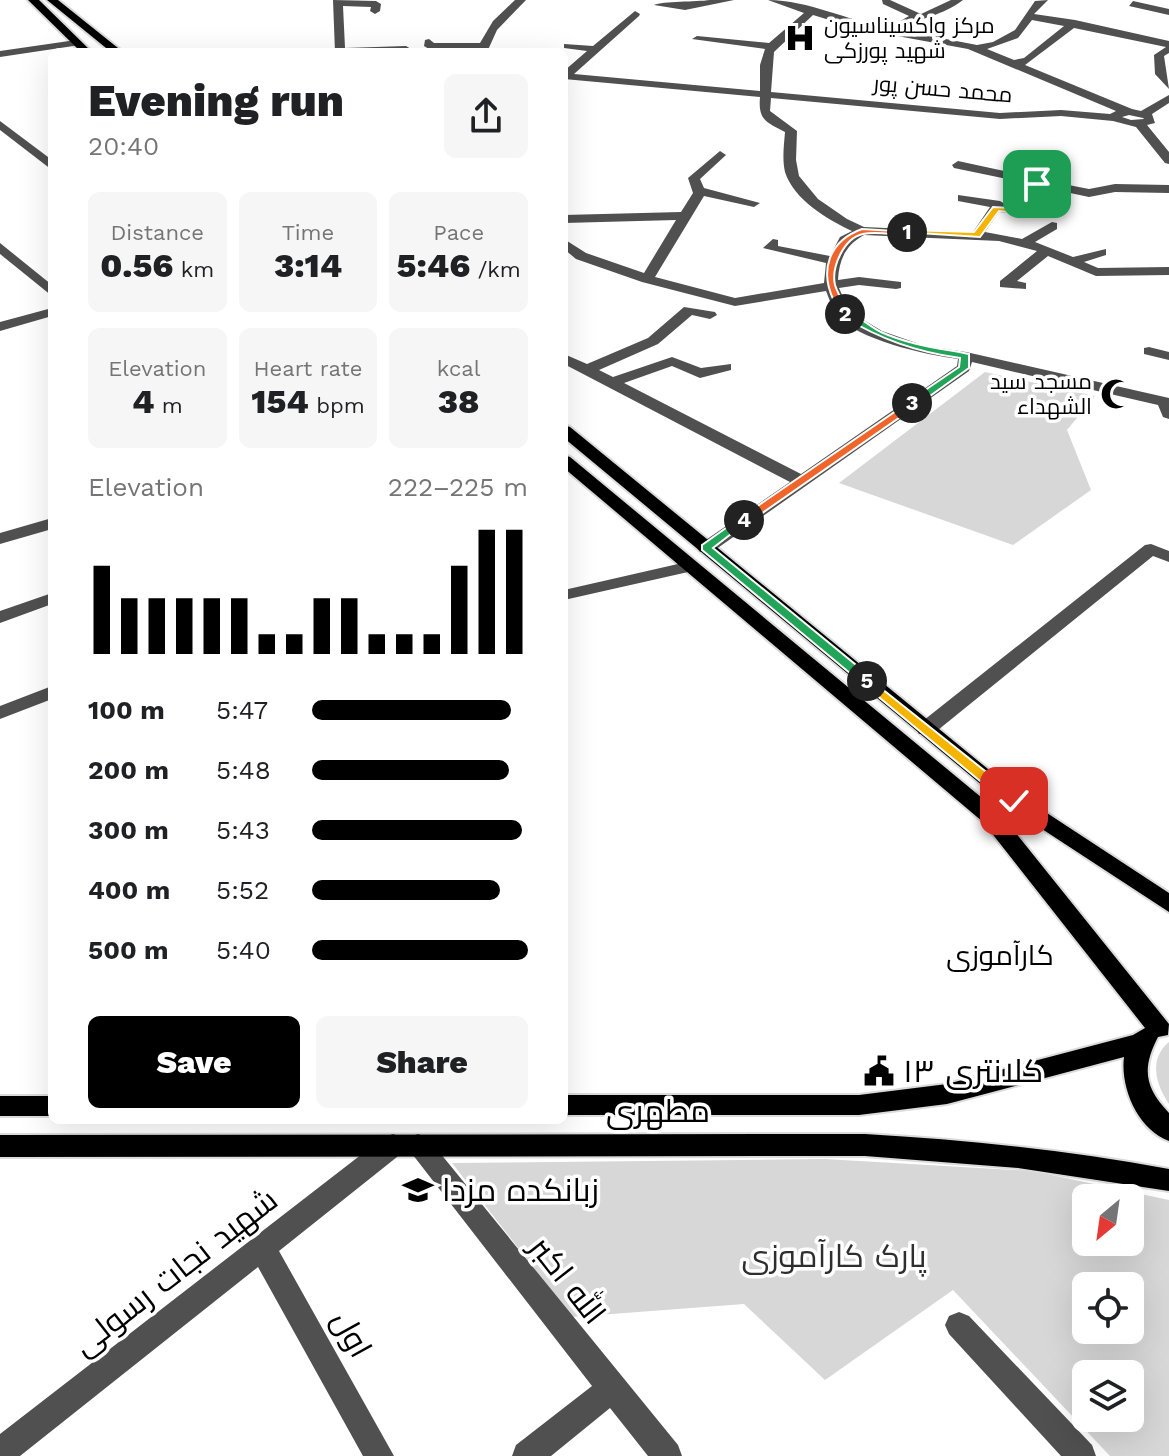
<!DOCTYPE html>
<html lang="en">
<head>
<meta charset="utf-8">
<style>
	:root { --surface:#fff; --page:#f6f6f6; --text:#202124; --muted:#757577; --accent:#000 }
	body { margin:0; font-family:"Work Sans",Cairo,sans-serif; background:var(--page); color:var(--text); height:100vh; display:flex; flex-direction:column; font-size:30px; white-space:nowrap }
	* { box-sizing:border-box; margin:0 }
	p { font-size:26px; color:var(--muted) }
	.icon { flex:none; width:44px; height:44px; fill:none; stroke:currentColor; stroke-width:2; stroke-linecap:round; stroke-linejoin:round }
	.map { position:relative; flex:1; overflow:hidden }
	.drawer { position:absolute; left:48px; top:48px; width:520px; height:1076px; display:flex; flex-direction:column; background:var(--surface); border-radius:12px; box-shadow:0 8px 32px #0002 }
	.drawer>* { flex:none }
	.needle { width:52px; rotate:209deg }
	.fabs { position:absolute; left:1072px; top:1184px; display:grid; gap:16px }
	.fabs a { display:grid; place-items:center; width:72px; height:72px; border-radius:12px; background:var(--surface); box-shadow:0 8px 32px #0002; font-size:40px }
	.pin { position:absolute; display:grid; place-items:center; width:68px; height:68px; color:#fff; margin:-34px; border-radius:16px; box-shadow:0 4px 12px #0006 }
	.km { position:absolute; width:40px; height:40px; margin:-20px; border-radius:50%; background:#222; color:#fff; font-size:22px; line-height:40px; text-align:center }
	.round { display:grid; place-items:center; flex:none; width:84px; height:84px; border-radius:12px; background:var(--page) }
	.summary { display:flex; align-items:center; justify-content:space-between; height:136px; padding:0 40px }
	h1 { font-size:44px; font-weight:800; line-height:60px }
	.metrics { display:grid; grid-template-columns:repeat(3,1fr); gap:12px; height:136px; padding:8px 40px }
	.metrics div { display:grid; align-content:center; border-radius:12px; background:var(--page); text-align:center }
	.metrics b { font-size:34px; font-weight:800 }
	.metrics small { font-size:22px; font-weight:400 }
	.metrics p { font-size:22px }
	.chart { height:224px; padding:16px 40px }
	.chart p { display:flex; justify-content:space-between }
	.chart svg { width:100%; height:144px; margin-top:8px; stroke:var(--accent); stroke-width:6 }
	.button { display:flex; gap:16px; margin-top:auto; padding:16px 40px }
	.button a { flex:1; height:92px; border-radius:12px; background:var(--accent); color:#fff; font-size:32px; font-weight:800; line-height:92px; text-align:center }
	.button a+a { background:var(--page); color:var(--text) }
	ul { padding:0 40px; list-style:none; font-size:26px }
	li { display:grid; grid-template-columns:128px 96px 1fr; align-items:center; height:60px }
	li i { height:20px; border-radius:10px; background:var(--accent) }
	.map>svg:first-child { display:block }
	.green { fill:#d7d7d7; fill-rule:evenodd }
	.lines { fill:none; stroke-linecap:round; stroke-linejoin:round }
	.major-casing { stroke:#dbdbdb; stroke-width:4 }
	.minor { fill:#505050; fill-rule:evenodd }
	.major { fill:#000; fill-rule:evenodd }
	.split-1 { fill:#f5b400; stroke:#fff; stroke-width:2 }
	.split-2 { fill:#f0652b; stroke:#fff; stroke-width:2 }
	.split-3 { fill:#22a559; stroke:#fff; stroke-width:2 }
	.split-4 { fill:#f0652b; stroke:#fff; stroke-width:2 }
	.split-5 { fill:#22a559; stroke:#fff; stroke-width:2 }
	.split-6 { fill:#f5b400; stroke:#fff; stroke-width:2 }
	.labels { text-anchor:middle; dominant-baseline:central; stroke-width:7; stroke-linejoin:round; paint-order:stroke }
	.far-poi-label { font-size:22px; fill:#000; stroke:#fff; text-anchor:start }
	.far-street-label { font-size:22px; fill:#000; stroke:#fff }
	.neighbourhood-label { font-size:28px; fill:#000; stroke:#fff }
	.near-poi-label { font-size:32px; fill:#000; stroke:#fff; text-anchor:start }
	.near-street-label { font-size:32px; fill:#000; stroke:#fff }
	.near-park-label { font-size:32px; fill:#2e2e2e; stroke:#fff }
</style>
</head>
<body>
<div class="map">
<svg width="1169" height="1456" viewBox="0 0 1169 1456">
	<rect width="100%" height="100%" fill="#fff"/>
	<g class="green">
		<path d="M985 372 1095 396 1067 430 1091 490 1013 545 839 483Z"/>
		<path d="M1169 1042V1104C1156 1085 1148 1059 1169 1042Z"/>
		<path d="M825 1159 1033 1171 1169 1200V1456H1110L953 1290 825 1380 744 1304 572 1317 452 1163ZM1086 1198H1130V1242H1086ZM1086 1286H1130V1330H1086ZM1086 1374H1130V1418H1086Z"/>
	</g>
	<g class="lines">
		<g class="major-casing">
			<g id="major">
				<path d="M28 0H39L92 52H81Z"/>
				<path d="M47 0H58L123 52H111Z"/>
				<path d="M564 425 570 427 1021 796 1169 893V912L1007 806 564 438Z"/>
				<path d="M564 455 570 457 999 812 1169 1024 1168 1035 1158 1037C1142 1068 1144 1087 1169 1113V1141C1138 1130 1120 1088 1124 1057L947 1104 859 1115H564V1095H859L947 1084 1133 1035 1145 1028 983 822 564 468Z"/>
				<rect x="0" y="1096" width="52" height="20"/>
				<path d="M865 1134C967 1140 1068 1150 1169 1169V1191L1018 1168 865 1156 0 1157V1135Z"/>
			</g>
		</g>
		<g class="minor">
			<path d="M333 0 376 1 381 4 380 11 375 14 370 11 371 7 343 6 345 48 406 46 411 49 407 52H335Z"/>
			<path d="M515 0H526L497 30 487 52 429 49 424 46 425 40 429 39 434 43H480L493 21Z"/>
			<path d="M710 0H734L685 10 654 5C663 1 696 2 710 0Z"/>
			<path d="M768 0C808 0 849 21 888 28L909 16 883 4 882 0H890L921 14 951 0H963C943 16 920 17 899 30L977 45 993 42 1015 30 1035 1 1048 0 1034 14 1075 20 1169 41V53L1164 56 1169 89 1155 74 1154 55 1166 47 1074 28 1025 65 1132 109 1141 111 1169 95V103L1152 114 1155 123 1147 125 1169 152V164L1165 163 1136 127 1113 121 1061 116 1000 119 771 98 770 111 797 131 796 160 799 176 818 199 847 219 864 227 973 232 990 207 958 201V195L1000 201 1010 207 1031 184 954 168 952 165 958 161 1037 178 1053 164 1059 168 1048 181 1089 189 1115 184 1169 185V193L1115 192 1089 197 1042 187 1018 214 999 212 985 232 1022 239 1052 222 1057 223V229L1035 242 1073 257 1106 249V255L1084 262 1098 268 1169 267V275L1096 276 1048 256 1017 281 1026 283V289L1000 287V281L1037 251 999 241 864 235C846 245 839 259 838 280L859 277 901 282V288L896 289 859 285 839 288 849 311 882 331 925 346 966 352 1169 398V419L1163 417 1158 405 972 362 969 371 712 552H700L697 548 700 544 790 482 564 364V354L587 364 648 338 684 307 715 312 717 315 710 319 692 315 658 344 599 370 613 377 672 357 701 368 731 364V370L700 378 672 366 624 383 801 474 957 366 958 359C927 355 856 340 836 314 832 308 829 298 826 291L735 306 642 282 576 259 564 249V239L586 253 644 273 676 220 564 223V215L681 212 693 193 688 178 720 151 726 155 700 179 704 188 760 203 754 207 704 196 655 277 735 298 824 283 826 263 763 248 773 239 778 240V246L830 256 840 237 852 231C827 219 794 200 785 172 782 159 784 145 785 132 766 122 758 120 760 97L564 79V71L587 51 564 48V44L593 46 635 11 640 14 639 16 574 74 760 91V65L765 49 692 39 697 36 769 43 804 13ZM813 15 859 29 968 49 1116 111 1110 114 1061 110 1000 113 771 92 774 52ZM1032 20 1064 26 1024 58 1014 60 987 49 1018 38ZM1129 115 1143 118 1144 119 1131 120 1122 117Z"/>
			<path d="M1133 1 1169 9V15L1129 6Z"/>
			<path d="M76 40 80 41V45L0 57V51Z"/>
			<path d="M0 121 52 160V170L0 130Z"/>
			<path d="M0 243 52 285V296L0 254Z"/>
			<path d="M52 308V316L0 331V322Z"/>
			<path d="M1149 347 1169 352V360L1144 354V348Z"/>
			<path d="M52 518V529L0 544V533Z"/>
			<path d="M1151 544 1169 551V562L1153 556 933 734H919L916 729 919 724 1145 545Z"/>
			<path d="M691 561 700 566 697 570 564 600V590Z"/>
			<path d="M52 593V604L0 623V611Z"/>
			<path d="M52 686V699L0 719V706Z"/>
			<path d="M393 1134 402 1137 406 1144 409 1137 418 1134 427 1137 678 1445 682 1456H648L610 1408 551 1456H512L516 1445 592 1386 406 1146 402 1153 279 1251 394 1456H363L258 1267 20 1456H0V1434L384 1137Z"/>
			<path d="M959 1312 969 1316 1092 1445 1096 1456H1061L949 1334 945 1325 949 1316Z"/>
		</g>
		<use href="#major" class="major"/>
	</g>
	<path class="split-1" d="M1034 182 1041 184 1016 213 999 211 980 237 903 232 907 230 974 232 993 207 1011 208Z"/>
	<path class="split-2" d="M862 229 912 232 907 235C894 235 876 231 863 234 844 238 831 267 835 285 838 295 845 305 850 314L845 317C839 313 838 308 834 301 819 270 829 241 862 229Z"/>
	<path class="split-3" d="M842 312C856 312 868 326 881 332 910 345 939 348 969 354V368L916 406H909V401L959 367 960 358C916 352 880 339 842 316Z"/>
	<path class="split-4" d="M912 400 917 403 916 406 748 523H740V518Z"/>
	<path class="split-5" d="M740 518 749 520 713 548 872 678V684H863L702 550V545Z"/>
	<path class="split-6" d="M867 677 1019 798V805H1009L863 684 861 681Z"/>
	<defs>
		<g id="hospital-bare" transform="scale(2.4)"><path d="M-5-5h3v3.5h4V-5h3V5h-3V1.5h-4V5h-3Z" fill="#000" stroke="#fff" stroke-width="2.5" paint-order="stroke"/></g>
		<g id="mosque-bare" transform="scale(2.4)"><path d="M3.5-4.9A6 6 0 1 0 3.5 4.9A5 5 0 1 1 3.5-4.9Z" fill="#000" stroke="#fff" stroke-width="2.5" paint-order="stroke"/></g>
		<g id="civic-bare" transform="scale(2.4)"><path d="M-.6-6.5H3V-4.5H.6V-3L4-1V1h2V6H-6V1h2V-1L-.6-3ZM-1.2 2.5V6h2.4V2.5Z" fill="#000" stroke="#fff" stroke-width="2.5" paint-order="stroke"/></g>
		<g id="school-bare" transform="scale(2.4)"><path d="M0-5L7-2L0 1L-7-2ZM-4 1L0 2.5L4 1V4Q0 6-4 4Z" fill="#000" stroke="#fff" stroke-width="2.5" paint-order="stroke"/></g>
	</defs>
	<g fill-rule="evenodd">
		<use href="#hospital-bare" x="800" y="38"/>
		<use href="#mosque-bare" x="1116" y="394"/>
		<use href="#civic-bare" x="879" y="1071"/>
		<use href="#school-bare" x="418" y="1190"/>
	</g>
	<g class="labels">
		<g class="far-poi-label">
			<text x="824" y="25">مرکز واکسیناسیون<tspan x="824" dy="25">شهید پورزکی</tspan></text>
			<text x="1092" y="381" text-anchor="end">مسجد سید<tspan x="1092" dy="25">الشهداء</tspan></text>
		</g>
		<g class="far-street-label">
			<text transform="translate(943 89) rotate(5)">محمد حسن پور</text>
		</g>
		<g class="neighbourhood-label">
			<text x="1000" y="955">کارآموزی</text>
		</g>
		<g class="near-poi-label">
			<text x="903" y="1071">کلانتری ۱۳</text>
			<text x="442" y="1190">زبانکده مزدا</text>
		</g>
		<g class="near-street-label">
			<text x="658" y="1111">مطهری</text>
			<text transform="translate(175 1272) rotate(-38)">شهید نجات رسولی</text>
			<text transform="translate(568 1280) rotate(52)">الله اکبر</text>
			<text transform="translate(352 1334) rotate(61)">اول</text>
		</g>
		<g class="near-park-label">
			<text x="834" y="1256">پارک کارآموزی</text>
		</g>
	</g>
</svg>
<div class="fabs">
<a><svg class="needle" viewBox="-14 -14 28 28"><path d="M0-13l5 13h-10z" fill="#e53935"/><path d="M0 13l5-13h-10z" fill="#757577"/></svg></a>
<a><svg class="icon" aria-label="locate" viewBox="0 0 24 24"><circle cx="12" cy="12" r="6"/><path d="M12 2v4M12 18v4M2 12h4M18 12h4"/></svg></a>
<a><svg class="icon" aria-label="layers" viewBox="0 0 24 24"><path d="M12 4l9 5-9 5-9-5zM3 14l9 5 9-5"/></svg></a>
</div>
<div class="pin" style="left:1037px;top:184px;background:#1e9e55"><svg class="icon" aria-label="arrive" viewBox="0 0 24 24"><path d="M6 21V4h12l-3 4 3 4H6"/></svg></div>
<div class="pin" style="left:1014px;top:801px;background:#d93025"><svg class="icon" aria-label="check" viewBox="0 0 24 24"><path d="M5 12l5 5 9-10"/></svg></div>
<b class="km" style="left:907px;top:232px">1</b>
<b class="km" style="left:845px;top:314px">2</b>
<b class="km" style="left:912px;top:403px">3</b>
<b class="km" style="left:744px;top:520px">4</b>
<b class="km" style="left:867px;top:681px">5</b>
<section class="drawer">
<div class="summary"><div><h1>Evening run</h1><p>20:40</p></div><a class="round"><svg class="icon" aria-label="share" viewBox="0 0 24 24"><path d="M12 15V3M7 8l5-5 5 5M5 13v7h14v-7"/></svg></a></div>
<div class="metrics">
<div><p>Distance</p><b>0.56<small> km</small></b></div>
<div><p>Time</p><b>3:14</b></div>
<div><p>Pace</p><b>5:46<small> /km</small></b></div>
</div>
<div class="metrics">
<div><p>Elevation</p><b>4<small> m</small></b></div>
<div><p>Heart rate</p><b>154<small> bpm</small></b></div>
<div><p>kcal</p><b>38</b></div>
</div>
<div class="chart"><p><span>Elevation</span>222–225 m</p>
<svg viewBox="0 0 160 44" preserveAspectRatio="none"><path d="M5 44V17M15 44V27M25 44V27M35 44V27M45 44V27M55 44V27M65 44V38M75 44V38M85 44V27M95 44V27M105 44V38M115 44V38M125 44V38M135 44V17M145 44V6M155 44V6"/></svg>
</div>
<ul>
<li><b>100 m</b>5:47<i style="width:92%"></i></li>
<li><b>200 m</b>5:48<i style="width:91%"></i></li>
<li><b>300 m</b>5:43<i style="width:97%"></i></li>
<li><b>400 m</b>5:52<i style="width:87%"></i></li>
<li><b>500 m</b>5:40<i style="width:100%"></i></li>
</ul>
<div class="button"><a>Save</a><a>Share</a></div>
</section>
</div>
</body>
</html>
